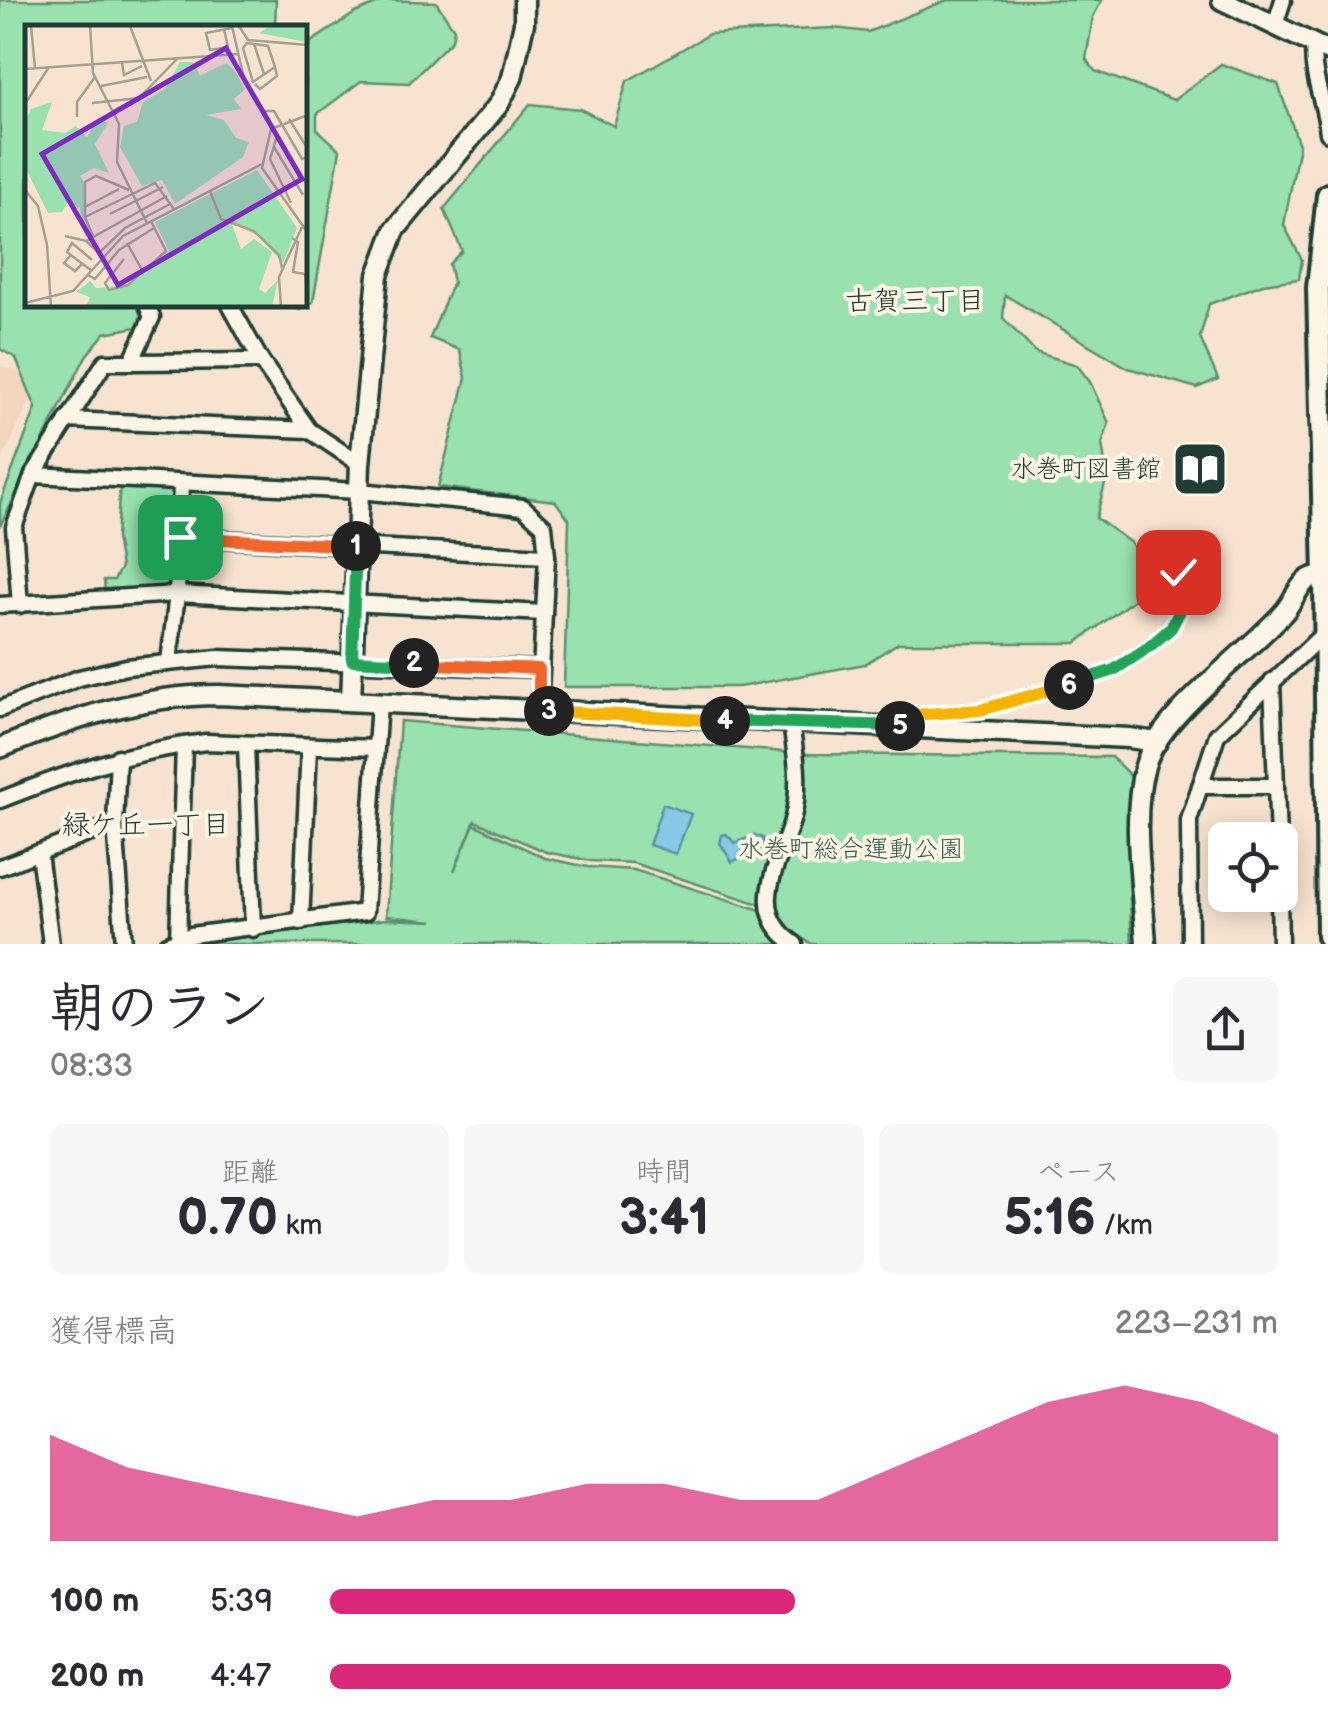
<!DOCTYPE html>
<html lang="ja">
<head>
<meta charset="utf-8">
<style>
	:root { --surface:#fff; --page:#f7f7f7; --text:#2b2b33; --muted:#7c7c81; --accent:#db2777 }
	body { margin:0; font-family:"Balsamiq Sans","Klee One",sans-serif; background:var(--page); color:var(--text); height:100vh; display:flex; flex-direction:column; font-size:38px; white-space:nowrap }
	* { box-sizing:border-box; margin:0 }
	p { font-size:32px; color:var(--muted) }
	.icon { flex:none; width:55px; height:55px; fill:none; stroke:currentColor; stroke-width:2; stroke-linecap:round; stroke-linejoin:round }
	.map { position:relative; height:944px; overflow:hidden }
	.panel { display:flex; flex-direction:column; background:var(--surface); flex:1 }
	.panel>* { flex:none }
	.controls { position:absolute; left:1208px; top:822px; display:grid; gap:20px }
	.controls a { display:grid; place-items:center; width:90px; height:90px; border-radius:15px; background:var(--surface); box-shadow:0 5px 25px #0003; font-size:50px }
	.pin { position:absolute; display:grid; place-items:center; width:85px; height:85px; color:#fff; margin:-42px; border-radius:20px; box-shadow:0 5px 15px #0006 }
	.km { position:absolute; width:50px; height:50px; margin:-25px; border-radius:50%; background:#222; color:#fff; font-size:28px; line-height:50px; text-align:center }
	.round { display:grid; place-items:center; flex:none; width:105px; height:105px; border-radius:15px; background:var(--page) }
	.head { display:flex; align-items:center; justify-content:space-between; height:170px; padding:0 50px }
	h1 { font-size:55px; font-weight:800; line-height:75px }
	.stats { display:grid; grid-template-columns:repeat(3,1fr); gap:15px; height:170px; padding:10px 50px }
	.stats div { display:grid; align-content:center; border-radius:15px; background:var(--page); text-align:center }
	.stats b { font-size:50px; font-weight:800 }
	.stats small { font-size:28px; font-weight:400 }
	.stats p { font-size:28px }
	.chart { height:280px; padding:20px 50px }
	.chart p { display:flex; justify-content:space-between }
	.chart svg { width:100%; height:180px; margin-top:10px; fill:var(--accent); opacity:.7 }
	ul { padding:0 50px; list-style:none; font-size:32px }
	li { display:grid; grid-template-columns:160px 120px 1fr; align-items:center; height:75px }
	li i { height:25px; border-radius:12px; background:var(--accent) }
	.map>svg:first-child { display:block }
	.built { fill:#f3d6c0 }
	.green { fill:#99e1af; stroke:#5c8f72; stroke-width:2.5 }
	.water { fill:#86cae7; stroke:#5d929f; stroke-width:2.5 }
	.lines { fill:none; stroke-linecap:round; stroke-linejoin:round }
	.service-casing { stroke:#1f3d34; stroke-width:14 }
	.minor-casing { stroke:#1f3d34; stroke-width:21 }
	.tertiary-casing { stroke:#1f3d34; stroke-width:25 }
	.secondary-casing { stroke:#1f3d34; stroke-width:28 }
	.service { stroke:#fcf5e5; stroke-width:6 }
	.minor { stroke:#fcf5e5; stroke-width:14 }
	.tertiary { stroke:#fcf5e5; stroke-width:18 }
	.secondary { stroke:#fcf5e5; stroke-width:20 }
	.split-1-casing { stroke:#fff; stroke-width:20 }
	.split-2-casing { stroke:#fff; stroke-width:20 }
	.split-3-casing { stroke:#fff; stroke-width:20 }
	.split-4-casing { stroke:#fff; stroke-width:20 }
	.split-5-casing { stroke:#fff; stroke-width:20 }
	.split-6-casing { stroke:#fff; stroke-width:20 }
	.split-7-casing { stroke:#fff; stroke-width:20 }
	.split-1 { stroke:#f0652b; stroke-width:12 }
	.split-2 { stroke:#22a559; stroke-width:12 }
	.split-3 { stroke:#f0652b; stroke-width:12 }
	.split-4 { stroke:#f5b400; stroke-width:12 }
	.split-5 { stroke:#22a559; stroke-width:12 }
	.split-6 { stroke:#f5b400; stroke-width:12 }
	.split-7 { stroke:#22a559; stroke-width:12 }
	.labels { text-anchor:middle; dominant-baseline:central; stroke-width:8; stroke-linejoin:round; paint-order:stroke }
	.poi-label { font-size:25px; fill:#1f3d34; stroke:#fcf5e5; text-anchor:end }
	.park-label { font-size:25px; fill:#375e4d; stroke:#fcf5e5 }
	.neighbourhood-label { font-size:28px; fill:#1f3d34; stroke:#fcf5e5 }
	.inset-road { fill:none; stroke:#a1a191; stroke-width:2.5 }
	.view { fill:#7b2cbf; fill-opacity:0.15; stroke:#7b2cbf; stroke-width:5 }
	.inset-edge { fill:none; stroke:#1f3d34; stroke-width:5 }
</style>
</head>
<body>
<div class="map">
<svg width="1328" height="944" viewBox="0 0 1328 944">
	<rect width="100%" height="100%" fill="#f7e3cf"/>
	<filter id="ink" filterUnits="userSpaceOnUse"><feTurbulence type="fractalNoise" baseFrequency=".01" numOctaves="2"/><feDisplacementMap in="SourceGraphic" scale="20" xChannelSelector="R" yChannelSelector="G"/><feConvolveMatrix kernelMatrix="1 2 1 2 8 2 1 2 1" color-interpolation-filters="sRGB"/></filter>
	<g filter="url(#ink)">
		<path class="built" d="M0 366 41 378 0 464Z"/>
		<g class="green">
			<path d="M0 0H276L275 27 28 28V305H144L137 327 105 333 86 356 0 526V503L36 408 16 358 0 349Z"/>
			<path d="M385 0 436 2 454 29 452 40 409 83 361 81 317 114V129L340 150 313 302 300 310 290 305H305V46L355 13Z"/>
			<path d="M947 0H1102L1093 17 1086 59 1095 71 1174 100 1221 64 1278 84 1299 145 1284 225 1302 260 1299 279 1263 284 1209 304 1200 338 1218 379 1197 388 1128 368 1005 295 1003 318 1035 352 1077 365 1090 382 1109 423 1102 444 1107 476 1096 518 1131 543 1156 583 1076 643H898L865 664 739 687H564L569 519 555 501 438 487 466 378 460 350 430 338 453 282 449 264 462 251 444 209 530 104 580 109 614 126 627 81 709 34 834 28 868 32Z"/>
			<path d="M120 485 171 486 176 491 171 582 164 590 105 592 104 580H114L121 567 116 538Z"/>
			<path d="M400 721 809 754 1111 757 1137 782 1129 881 1132 944H812L783 927 775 909 633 863 591 861 546 852 475 821 454 871 474 824 545 858 588 867 634 870 764 911 775 939 785 944H187L386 919 433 921 386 916Z"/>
		</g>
		<g class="water">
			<path d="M663 804 691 814 676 854 649 845Z"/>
			<path d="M726 834 735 843 755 835 762 838 764 844 761 848 732 862 720 843 722 835Z"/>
		</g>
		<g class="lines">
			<g class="service-casing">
				<path id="service" d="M905 723 915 715 980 709 1114 670 1171 628 1185 601 1204 582 1201 573 1178 572 1172 583 1185 601"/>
			</g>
			<g class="minor-casing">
				<g id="minor">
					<path d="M1275 25 1283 0"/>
					<path d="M1314 45C1310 75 1325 102 1328 133"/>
					<path d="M230 305 261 361 309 430 360 464"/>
					<path d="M131 362 261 361"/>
					<path d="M67 420 309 430"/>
					<path d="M33 475 360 491 523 507 544 526 547 556 539 710"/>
					<path d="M180 537 547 556"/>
					<path d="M0 605 177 594 544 613"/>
					<path d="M20 605 14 527 33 475 105 362H131L152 317 147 305"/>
					<path d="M169 662 177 594 181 483"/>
					<path d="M1272 681 1278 840"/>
					<path d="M0 709 79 678 126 667 218 658 539 669"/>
					<path d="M791 724C796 756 801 785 793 817 781 863 744 910 795 944"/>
					<path d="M246 745 253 929"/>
					<path d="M118 757 115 824 124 944"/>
					<path d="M1200 786H1276"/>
					<path d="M0 800C71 772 129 751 206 742L375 748"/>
					<path d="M39 853 51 944"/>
					<path d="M0 867 115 824"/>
					<path d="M1279 895 1280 944"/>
					<path d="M301 922 309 747"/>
					<path d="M178 940 184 745"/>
					<path d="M167 944 191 935 365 912 379 703"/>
					<path d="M1190 944 1189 820 1217 735 1324 633"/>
				</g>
			</g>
			<g class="tertiary-casing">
				<g id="tertiary">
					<path d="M1222 0 1328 51"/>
					<path d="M351 701 360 464 378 275 395 230 499 104 512 78 524 23V0"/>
					<path d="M0 748C72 719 140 695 219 695L1129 738 1157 742"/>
					<path d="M1146 944C1143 890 1130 818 1145 766 1159 715 1248 653 1284 612 1292 603 1297 589 1306 581 1314 575 1320 576 1328 578"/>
				</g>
			</g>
			<g class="secondary-casing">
				<path id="secondary" d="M1328 195 1318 288 1325 576 1328 936"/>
			</g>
			<use href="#service" class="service"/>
			<use href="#minor" class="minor"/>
			<use href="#tertiary" class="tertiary"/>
			<use href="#secondary" class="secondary"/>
		</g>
	</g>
	<g class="lines" filter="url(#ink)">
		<g class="split-1-casing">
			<path id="split-1" d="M180 537 356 546"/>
		</g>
		<g class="split-2-casing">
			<path id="split-2" d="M356 546 352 660 414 663"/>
		</g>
		<g class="split-3-casing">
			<path id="split-3" d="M414 663 539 669V710L549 711"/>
		</g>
		<g class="split-4-casing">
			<path id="split-4" d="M549 711 725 721"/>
		</g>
		<g class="split-5-casing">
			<path id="split-5" d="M725 721 900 726"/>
		</g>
		<g class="split-6-casing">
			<path id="split-6" d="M900 726 914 715 980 710 1069 685"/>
		</g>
		<g class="split-7-casing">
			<path id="split-7" d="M1069 685 1114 670 1149 647 1171 628 1185 601 1172 583 1178 572"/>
		</g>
		<use href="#split-1" class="split-1"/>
		<use href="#split-2" class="split-2"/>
		<use href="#split-3" class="split-3"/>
		<use href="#split-4" class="split-4"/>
		<use href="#split-5" class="split-5"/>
		<use href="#split-6" class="split-6"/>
		<use href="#split-7" class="split-7"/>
	</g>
	<defs>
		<g id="library-square" transform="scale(2.875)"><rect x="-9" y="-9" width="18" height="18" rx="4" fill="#1f3d34" stroke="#fcf5e5"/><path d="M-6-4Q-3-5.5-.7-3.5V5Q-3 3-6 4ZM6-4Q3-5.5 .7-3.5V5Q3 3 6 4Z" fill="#fff"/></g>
	</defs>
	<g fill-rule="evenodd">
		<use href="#library-square" x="1200" y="469"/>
	</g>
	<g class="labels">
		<g class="poi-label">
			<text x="1161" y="469">水巻町図書館</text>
		</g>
		<g class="park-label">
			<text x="851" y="849">水巻町総合運動公園</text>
		</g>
		<g class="neighbourhood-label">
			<text x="915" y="301">古賀三丁目</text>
			<text x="146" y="825">緑ケ丘一丁目</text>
		</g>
	</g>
	<g transform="translate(25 25)">
		<rect width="282" height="282" fill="#f7e3cf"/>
		<path d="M245 1H282V17L234 8ZM155 37H168L175 51 201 38 209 45 220 64 209 74 216 84 181 90 199 95 211 113 224 117 218 132 150 179 137 155 117 161 95 122 99 101 112 97 118 77 140 64ZM27 77 17 105 40 108 51 101 62 112 73 94 83 98 70 119 84 148 69 143 55 151 61 160 60 214 55 183 43 177 37 187 23 188 0 142 1 94 6 84ZM232 145 272 203 258 238 233 211 206 197 216 224 229 214 247 227 234 264 240 268 253 255 247 282H61L65 272 51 267 65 256 71 263 105 260 144 226 130 197Z" fill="#99e1af"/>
		<path class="inset-road" d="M6 1 10 43M65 1 68 48 94 99 92 137 122 198M105 1 126 56M207 1 220 58 283 161M214 1 223 15 283 20M199 4 203 22 185 25 181 8 207 3M222 18 243 21 250 42 228 57 218 23ZM229 19 239 49M97 38 99 50 117 41M0 44 214 29M230 59 235 64 252 51 250 42M76 61 122 52M67 78 114 73 152 34M0 79 24 42M239 86H249L277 134 283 132M283 90 246 104 237 143 283 208M52 92V77L70 52M264 94 283 124M252 111 245 134 266 178M249 122 278 170M0 165 13 181 22 220 26 282M185 166 196 194 229 206 254 230 257 243M60 182 94 164M85 189 138 162M60 192 130 158 149 184M40 211 61 216 142 171M68 211 60 192V157L71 151 104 165M267 213 273 217 268 247 280 249 282 268M61 216 74 228 100 203 145 179M102 218 117 245M46 230 39 238 50 246 57 239M99 234 80 258 84 265 103 260 141 226 126 196M67 246 42 227 47 218 67 235M63 250 70 254 94 225 129 203M0 278 48 266 98 211 237 139M256 282 254 252 277 202"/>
		<path class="view" d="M201 23 277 154 93 260 17 129Z"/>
		<rect width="282" height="282" class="inset-edge"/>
	</g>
</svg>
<div class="controls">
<a><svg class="icon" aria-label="locate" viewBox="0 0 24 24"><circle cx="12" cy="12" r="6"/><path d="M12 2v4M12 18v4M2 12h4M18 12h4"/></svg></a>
</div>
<div class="pin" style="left:180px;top:537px;background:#1e9e55"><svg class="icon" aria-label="arrive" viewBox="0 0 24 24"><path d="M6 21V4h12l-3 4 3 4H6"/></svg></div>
<div class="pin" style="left:1178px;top:572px;background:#d93025"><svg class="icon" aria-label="check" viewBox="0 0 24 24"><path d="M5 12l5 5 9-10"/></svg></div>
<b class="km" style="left:356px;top:546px">1</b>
<b class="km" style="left:414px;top:663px">2</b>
<b class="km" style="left:549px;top:711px">3</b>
<b class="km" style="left:725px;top:721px">4</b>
<b class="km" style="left:900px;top:726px">5</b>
<b class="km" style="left:1069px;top:685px">6</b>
</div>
<section class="panel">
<div class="head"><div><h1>朝のラン</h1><p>08:33</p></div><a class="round"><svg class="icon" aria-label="share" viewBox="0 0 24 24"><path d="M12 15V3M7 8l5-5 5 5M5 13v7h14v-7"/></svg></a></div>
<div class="stats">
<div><p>距離</p><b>0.70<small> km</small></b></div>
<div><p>時間</p><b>3:41</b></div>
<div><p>ペース</p><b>5:16<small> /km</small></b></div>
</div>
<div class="chart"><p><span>獲得標高</span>223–231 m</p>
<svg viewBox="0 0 160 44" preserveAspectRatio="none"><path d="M0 44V18L10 26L20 30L30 34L40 38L50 34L60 34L70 30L80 30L90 34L100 34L110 26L120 18L130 10L140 6L150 10L160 18V44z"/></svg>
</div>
<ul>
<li><b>100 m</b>5:39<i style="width:49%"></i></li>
<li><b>200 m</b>4:47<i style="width:95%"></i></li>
</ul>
</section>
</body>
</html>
